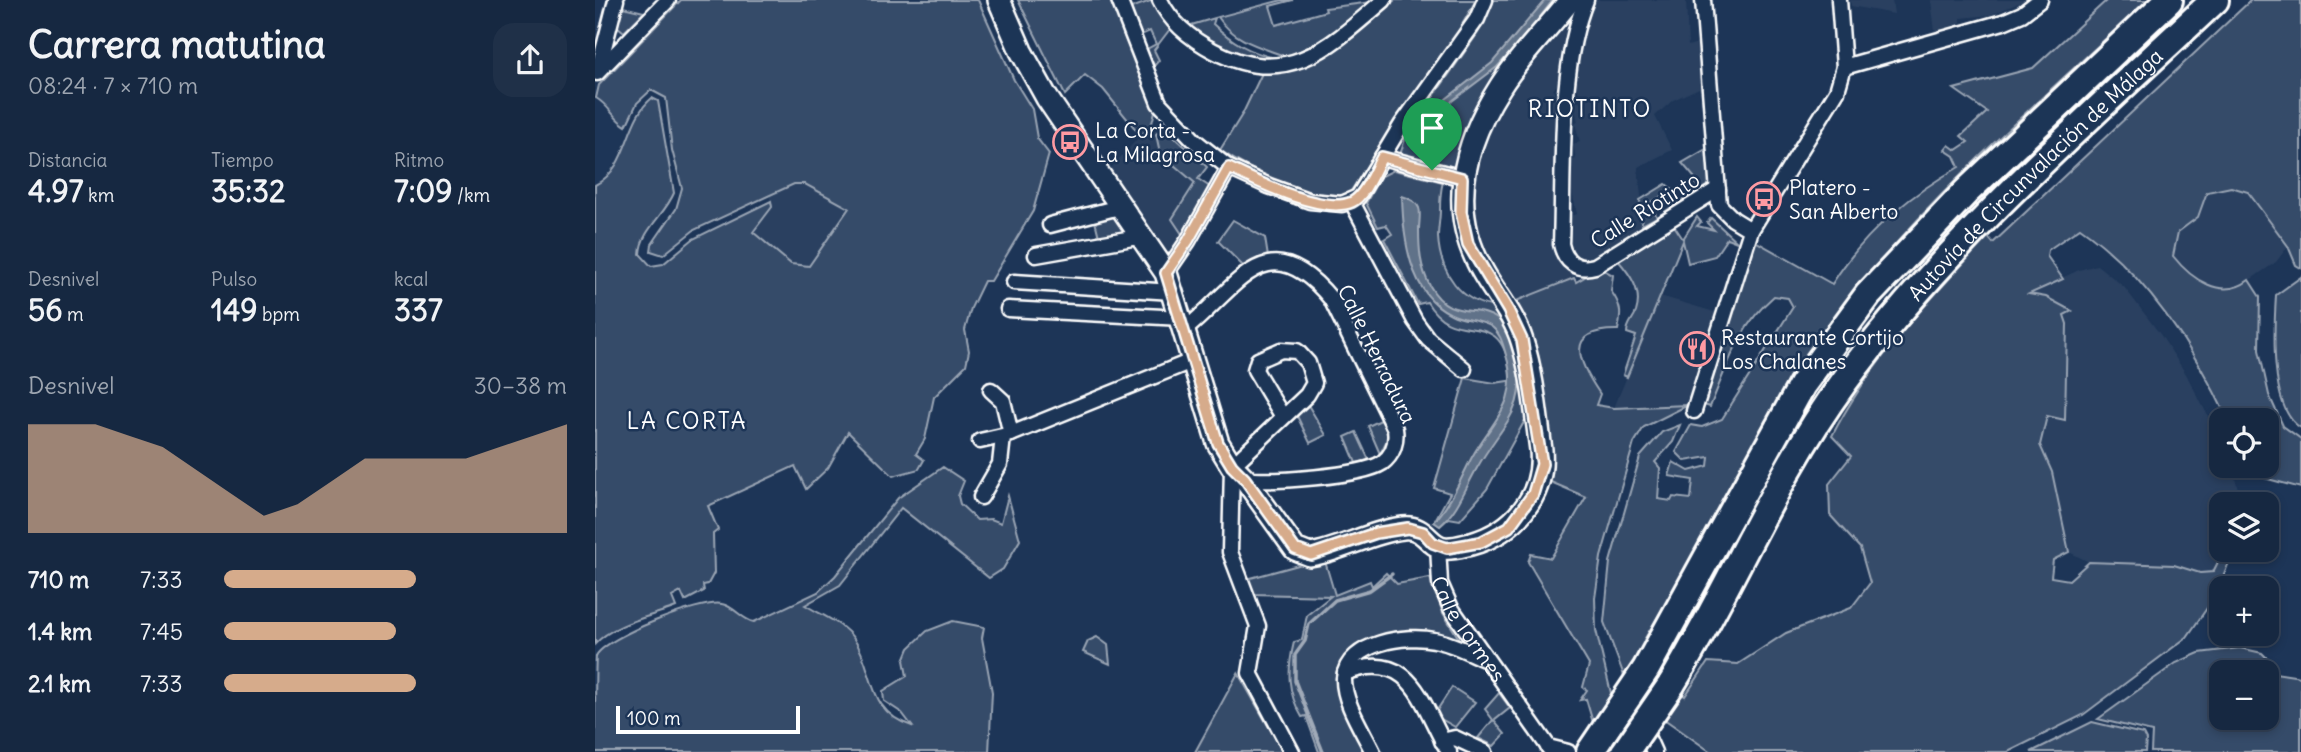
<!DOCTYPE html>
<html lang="es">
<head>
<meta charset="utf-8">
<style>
	:root { --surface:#162841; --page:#1f3048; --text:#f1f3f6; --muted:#9ea6b1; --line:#35445a; --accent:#d6ab8b }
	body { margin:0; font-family:Delius,sans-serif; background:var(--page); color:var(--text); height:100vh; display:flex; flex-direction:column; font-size:26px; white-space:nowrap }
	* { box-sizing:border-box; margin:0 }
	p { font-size:23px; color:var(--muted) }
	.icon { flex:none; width:38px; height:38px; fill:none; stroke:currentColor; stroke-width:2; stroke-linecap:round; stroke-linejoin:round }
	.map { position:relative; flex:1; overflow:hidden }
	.side { display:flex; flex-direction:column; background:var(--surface); width:595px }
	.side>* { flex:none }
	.tools { position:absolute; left:1614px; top:408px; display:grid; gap:14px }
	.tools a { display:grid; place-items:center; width:70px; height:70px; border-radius:14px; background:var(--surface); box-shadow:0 4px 10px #0003,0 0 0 2px var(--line); font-size:35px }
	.scale { position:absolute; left:21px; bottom:18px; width:184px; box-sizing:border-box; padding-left:7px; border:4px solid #fff; border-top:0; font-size:19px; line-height:24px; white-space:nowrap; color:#fff; -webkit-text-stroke:5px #1d3557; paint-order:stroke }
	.pin { position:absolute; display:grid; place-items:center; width:60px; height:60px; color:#fff; margin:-72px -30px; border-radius:50% 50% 50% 0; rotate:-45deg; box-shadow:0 0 7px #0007 }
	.pin .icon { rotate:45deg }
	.round { display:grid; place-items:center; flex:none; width:74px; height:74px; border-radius:21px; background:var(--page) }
	.overview { display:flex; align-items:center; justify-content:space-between; height:119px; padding:0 28px }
	h1 { font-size:38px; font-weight:800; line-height:52px }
	.metrics { display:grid; grid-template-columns:repeat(3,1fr); gap:10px; height:119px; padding:7px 28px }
	.metrics div { display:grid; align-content:center }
	.metrics b { font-size:30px; font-weight:800 }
	.metrics small { font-size:19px; font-weight:400 }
	.metrics p { font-size:19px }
	.chart { height:196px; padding:14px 28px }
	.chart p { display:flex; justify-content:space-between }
	.chart svg { width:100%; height:126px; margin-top:7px; fill:var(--accent); opacity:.7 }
	ul { padding:0 28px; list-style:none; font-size:23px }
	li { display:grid; grid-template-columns:112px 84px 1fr; align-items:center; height:52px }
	li i { height:18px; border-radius:9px; background:var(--accent) }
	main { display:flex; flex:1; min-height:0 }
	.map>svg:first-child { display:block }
	.built { fill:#2a4161 }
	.green { fill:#364b69; stroke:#9aa5b4; stroke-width:2; fill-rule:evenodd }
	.water { fill:#617289; stroke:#a0aab8; stroke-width:2 }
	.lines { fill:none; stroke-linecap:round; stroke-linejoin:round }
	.stream { stroke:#a0aab8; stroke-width:3.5 }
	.street-casing { stroke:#fff; stroke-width:19 }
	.secondary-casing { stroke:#fff; stroke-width:26 }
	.highway-casing { stroke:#fff; stroke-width:32 }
	.street { stroke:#1d3557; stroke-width:14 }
	.secondary { stroke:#1d3557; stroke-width:21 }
	.highway { stroke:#1d3557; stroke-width:26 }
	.highway-bridge-casing { stroke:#fff; stroke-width:32; stroke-linecap:butt }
	.highway-bridge { stroke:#1d3557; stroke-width:26 }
	.route-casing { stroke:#fff; stroke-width:14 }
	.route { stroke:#d6ab8b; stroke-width:9 }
	.labels { text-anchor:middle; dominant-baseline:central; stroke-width:5; stroke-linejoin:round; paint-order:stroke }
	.poi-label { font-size:21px; fill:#fff; stroke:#1d3557; text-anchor:start }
	.street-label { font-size:21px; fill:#fff; stroke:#1d3557 }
	.neighbourhood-label { font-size:23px; letter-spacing:2px; fill:#fff; stroke:#1d3557 }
</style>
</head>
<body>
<main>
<section class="side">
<div class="overview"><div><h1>Carrera matutina</h1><p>08:24 · 7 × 710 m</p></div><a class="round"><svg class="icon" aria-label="share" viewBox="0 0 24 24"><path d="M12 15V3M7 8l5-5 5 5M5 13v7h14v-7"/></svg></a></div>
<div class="metrics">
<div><p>Distancia</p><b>4.97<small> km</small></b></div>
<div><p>Tiempo</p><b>35:32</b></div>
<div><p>Ritmo</p><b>7:09<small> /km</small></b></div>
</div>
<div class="metrics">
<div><p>Desnivel</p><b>56<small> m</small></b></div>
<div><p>Pulso</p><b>149<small> bpm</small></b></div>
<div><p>kcal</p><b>337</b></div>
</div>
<div class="chart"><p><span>Desnivel</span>30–38 m</p>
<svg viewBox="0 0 160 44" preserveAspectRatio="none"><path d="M0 44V6L10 6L20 6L30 10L40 14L50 22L60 30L70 38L80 34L90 26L100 18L110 18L120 18L130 18L140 14L150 10L160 6V44z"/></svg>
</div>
<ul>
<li><b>710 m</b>7:33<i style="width:56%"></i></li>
<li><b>1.4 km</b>7:45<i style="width:50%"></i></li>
<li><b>2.1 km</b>7:33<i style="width:56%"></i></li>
</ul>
</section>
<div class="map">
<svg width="1706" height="752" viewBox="0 0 1706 752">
	<rect width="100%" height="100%" fill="#1d3557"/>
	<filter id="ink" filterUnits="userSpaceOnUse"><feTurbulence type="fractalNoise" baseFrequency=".0143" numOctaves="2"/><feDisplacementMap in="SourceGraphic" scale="14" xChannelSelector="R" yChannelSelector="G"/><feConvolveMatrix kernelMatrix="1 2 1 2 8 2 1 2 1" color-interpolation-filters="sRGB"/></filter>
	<g filter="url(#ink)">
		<g class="built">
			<path d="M999 0H1091L1093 46 1106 42 1109 89 1105 91 1104 88 1078 100 1060 116 1077 150 1043 167 1049 226 997 258 988 260 979 257 975 251V216L982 214 977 192V160L981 159 978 144 985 142 980 123 983 122 979 103 986 101 981 83 983 50 991 17Z"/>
			<path d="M1255 0H1297L1299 14 1256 6Z"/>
			<path d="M1336 0H1431L1395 15 1366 18V23L1340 31Z"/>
			<path d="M971 19 975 22 968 46 966 79 958 90 965 101 960 244 963 259 976 271 979 278 916 303 887 254 876 213 880 173 890 140 912 96Z"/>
			<path d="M557 123 569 127 612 167 577 219 590 240 575 261 560 244 562 240 514 170Z"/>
			<path d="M199 184H210L254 207 214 266 205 267 196 264 158 232 177 207 174 193Z"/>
			<path d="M1636 187 1653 192 1693 246 1681 262 1646 286 1630 289 1609 284 1591 272 1578 256 1583 231 1603 217 1612 192Z"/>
			<path d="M1502 265 1529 287 1565 334 1591 374 1626 441V466H1637L1643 489 1642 504H1626V550H1629L1619 572 1605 573 1579 565 1494 562 1474 552 1457 472 1445 445 1452 416 1469 420V314L1476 312 1433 294 1484 270Z"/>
			<path d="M1065 296 1123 313 1115 339H1111V353H1109L1093 405 1019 408Z"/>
		</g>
		<g class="green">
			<path d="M86 0H383L419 80 437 109 442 138 454 154 438 211 396 281H389L376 308 370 330 374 351 371 365 339 397 330 439 321 454 329 460 324 469 298 476 253 432 233 468 211 489 200 466 113 506 123 530 118 534 119 573 113 584 108 585 109 591 90 601 86 592 77 597 81 607C55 617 19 623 0 644V185C35 167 29 121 57 98L63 101 79 193C70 215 46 230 45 254L56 266 68 264 98 239 176 201 177 207 158 232 196 264 214 266 254 208 210 184H199L99 230 68 255 56 251 57 244 81 209 87 188 77 150 71 98 56 90 42 103 31 126C18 119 15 106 1 98L4 85Z"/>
			<path d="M423 0H518L529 36 560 111 557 123 546 136 508 89 490 75 470 95Z"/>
			<path d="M558 0 563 13 575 29 559 50 564 60 559 66 552 49 561 44 555 31 546 35 536 8Z"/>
			<path d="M687 0H698L675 6 681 25 731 11 730 8 777 2 733 38 692 57C666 47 640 42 623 17Z"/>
			<path d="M800 0H881L859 39 806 112 754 194C721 204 652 169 625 150L648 113 667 73C724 68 758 35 800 0Z"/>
			<path d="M899 0H965L862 169 805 155 811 136 883 33Z"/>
			<path d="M1512 0H1552C1456 91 1351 180 1267 283 1187 382 1129 495 1072 609L1068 608 1049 640 1051 648 1043 663 1090 696 1113 662 1143 664 1191 633 1256 608 1275 583 1265 548 1235 515 1234 484 1256 456 1237 436C1275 361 1336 298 1393 237L1398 243 1656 0H1706V268L1701 265 1693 246 1653 192 1636 187 1612 192 1603 217 1583 232 1578 256C1596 279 1627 301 1654 280L1665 297 1664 350 1674 395 1688 426 1706 439V488L1658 475 1654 466H1671V420H1633C1601 351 1549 272 1485 228L1453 250 1452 256 1468 279 1434 294 1451 297 1477 311 1469 315 1472 324 1470 420 1452 416 1445 445 1457 472 1474 552 1458 560 1456 577 1474 580 1494 562 1579 565 1605 573 1618 572 1629 550 1638 552 1621 595 1592 637 1488 715 1413 752H1116L1072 721 1031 681 1009 622 1015 562 1045 457 1067 432 1085 425 1078 442 1060 462 1065 468 1063 499 1076 501 1078 497 1096 499 1098 480 1074 476 1078 462 1094 471 1113 466 1114 457 1090 461 1081 452 1096 425 1107 427 1127 419 1198 307 1193 298 1179 296C1144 326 1132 366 1115 407L1106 404 1160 241 1237 284C1268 234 1313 196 1364 167L1359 156 1350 150 1354 145 1361 150 1373 142 1366 136 1392 112 1359 89 1438 68Z"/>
			<path d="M28 7 49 12 29 32 22 26Z"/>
			<path d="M620 18 618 24C637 42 654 52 680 58 647 60 619 46 593 26Z"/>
			<path d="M569 127 612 167 603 179 615 187 589 237 577 219 600 183 565 153 561 134Z"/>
			<path d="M1113 148 1116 184 1065 215 1103 189 1099 177 1087 163Z"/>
			<path d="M799 170 848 182C845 192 845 199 845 210 845 219 843 228 843 237 845 273 866 303 901 307L921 340 915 371C905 303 860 350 832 302L823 304 789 239 797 234 791 225 783 227 771 203 785 177Z"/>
			<path d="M1071 184 1078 190 1055 203 1062 217 1047 225 1045 200Z"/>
			<path d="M521 211 537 236 505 241 499 217Z"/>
			<path d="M1102 217 1106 222 1102 226 1119 230 1112 223 1116 218 1142 242 1132 238 1120 256 1093 263 1088 241 1032 377 1028 375 1041 336 1032 333C1032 324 1038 320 1041 312 1048 291 1035 274 1022 259L1078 224 1088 239Z"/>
			<path d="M638 220 670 238 673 257 649 267 623 241Z"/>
			<path d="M1005 268 1018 275 1016 291C1026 305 1027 313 1023 330 968 329 983 362 1005 394L1001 405 1019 408 1093 405 1049 427 1039 443 1006 557 1000 598 1001 630 1020 710 1046 752H1020L999 726 991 699 985 700 992 690 988 687 994 665 933 562 936 554 956 558 991 497 951 480 916 303 979 278 981 282Z"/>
			<path d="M1706 277V428C1674 410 1679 327 1681 295Z"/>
			<path d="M870 378 900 383 926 379 934 413 892 489 865 520 854 518 845 526 839 522 855 493 839 488Z"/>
			<path d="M713 405 731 435 715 443 702 416Z"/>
			<path d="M788 419 793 438 785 454 773 426Z"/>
			<path d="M761 432 774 460 761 463 750 437Z"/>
			<path d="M348 467 369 481 363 496 365 504 382 520 396 519 406 523 413 496 425 540 408 569 394 578 306 508 245 585 210 605C226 615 248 623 259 639 281 671 270 711 317 726L307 713 289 701 288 691 312 676 309 660 314 648 332 631 358 621 389 627 387 638 397 692 394 752H0C0 733 0 669 1 656 10 637 107 599 127 604 139 606 147 620 159 622L223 592 240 576 303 498Z"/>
			<path d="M729 558 740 595 775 581 777 586 791 573 802 584 835 578 848 613 866 642C815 615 787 641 746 669L774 752H724L711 716 707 717C692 692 692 671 699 642L707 640 712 615 736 596 658 594 652 579Z"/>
			<path d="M502 637 513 645 515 664 488 652 493 641Z"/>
			<path d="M1645 648 1667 653 1673 659V672L1706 677V752H1556L1557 732 1503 719 1581 663 1604 653ZM1626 672H1671V718H1626Z"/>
			<path d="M643 673 688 752H600Z"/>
			<path d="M857 687 880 702 860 727 839 715Z"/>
			<path d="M904 693 915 708 899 721 910 734 899 746 883 738 898 720 890 709Z"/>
			<path d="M1497 722 1548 734 1551 740 1550 752H1436Z"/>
		</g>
		<g class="water">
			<path d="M950 0H958L928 39 902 67 857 101 837 135 829 133 851 99 897 63Z"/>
			<path d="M807 196C814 198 821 201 824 208 826 213 824 223 824 229 824 250 825 267 835 286 855 322 883 303 904 320 914 328 916 340 920 353 936 410 906 424 882 468 870 489 863 510 845 526L839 522C856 504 866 478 877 457 897 420 926 403 911 355 908 345 906 334 897 327 885 319 869 321 856 314 814 294 808 237 807 196Z"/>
		</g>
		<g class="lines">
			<path class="stream" d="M728 752 700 681V655L710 641 714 624 740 600 775 590 797 574"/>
			<g class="street-casing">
				<g id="street">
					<path d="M524 0 564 103 600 141 634 168 674 186 715 201 747 204 763 197 807 124 882 19 890 0"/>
					<path d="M565 0C576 23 596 39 619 51 692 89 735 47 789 0"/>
					<path d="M991 0C963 67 969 171 966 244 970 262 982 271 1000 266L1123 189"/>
					<path d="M1108 0 1124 205 1138 219 1156 230"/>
					<path d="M1249 67 1408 22 1427 14 1445 0"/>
					<path d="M3 71 21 0"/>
					<path d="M2 73 73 0"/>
					<path d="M787 157 868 178"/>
					<path d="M757 202 820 321 833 339 869 369"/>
					<path d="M455 225 528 206"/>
					<path d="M441 255 549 236"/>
					<path d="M571 273 593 241 634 168"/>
					<path d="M419 282 578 292"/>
					<path d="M413 309 587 318"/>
					<path d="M591 329C643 287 672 222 736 299L800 429C802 442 798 455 787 463 767 476 674 483 650 479"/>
					<path d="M396 390 408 401 416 434"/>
					<path d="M1099 411 1156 230 1242 91 1249 67 1244 0"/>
					<path d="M688 417 660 370 663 360 686 350 702 351 713 363 719 383 712 395 637 466 635 552 663 626 655 673 697 752"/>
					<path d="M385 441 416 434 599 360"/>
					<path d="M386 497 405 464 408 437"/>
					<path id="s1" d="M843 546 845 583 856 608 957 752"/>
					<path d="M750 673C819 647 826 706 854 752"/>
					<path d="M1039 707 1059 752"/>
					<path d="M847 741 860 738 890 752"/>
					<path d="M953 747 973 752"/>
					<path d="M778 752C768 731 748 702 749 678 752 642 813 634 839 640 857 643 873 652 889 659"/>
				</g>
			</g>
			<g class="secondary-casing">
				<path id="secondary" d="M404 0 426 51 452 98 571 273 623 443 637 466 650 479 700 549 715 555C747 550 775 532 808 528 831 526 832 545 849 548 858 549 867 546 876 544 919 532 950 496 946 450 941 414 938 375 927 341 919 315 901 295 888 272 852 210 868 145 905 87 924 56 953 29 975 0"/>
			</g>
			<g class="highway-casing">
				<g id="highway">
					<path id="s2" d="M1076 685C1136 587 1180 476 1249 382 1354 239 1490 122 1620 0"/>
					<path d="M995 752 1051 669 1207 385 1273 295 1371 192 1574 0"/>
				</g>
			</g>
			<use href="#street" class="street"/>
			<use href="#secondary" class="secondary"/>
			<use href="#highway" class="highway"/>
			<g class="highway-bridge-casing">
				<path id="highway-bridge" d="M1030 752 1076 685"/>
			</g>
			<use href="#highway-bridge" class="highway-bridge"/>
		</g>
	</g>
	<g class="lines" filter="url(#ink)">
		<g class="route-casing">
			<path id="route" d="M787 157 867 178 866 212 873 244 913 310 927 340 947 464 938 494 914 527 886 542 852 548 838 543 828 532 813 528 781 533 716 555 700 549 650 479 637 466 623 443 571 273 593 241 634 168C661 181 728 215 757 202 770 196 780 169 787 157Z"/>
		</g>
		<use href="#route" class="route"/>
	</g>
	<defs>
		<g id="bus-ring" transform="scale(1.75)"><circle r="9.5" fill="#1d3557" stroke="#ff9aa2" stroke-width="1.5"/><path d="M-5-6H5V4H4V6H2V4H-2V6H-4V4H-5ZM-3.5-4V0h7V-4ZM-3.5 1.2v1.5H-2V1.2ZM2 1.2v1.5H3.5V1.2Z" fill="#ff9aa2"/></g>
		<g id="restaurant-ring" transform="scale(1.75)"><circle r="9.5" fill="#1d3557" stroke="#ff9aa2" stroke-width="1.5"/><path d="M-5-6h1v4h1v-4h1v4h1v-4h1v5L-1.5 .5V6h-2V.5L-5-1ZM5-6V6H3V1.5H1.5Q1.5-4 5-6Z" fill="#ff9aa2"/></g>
	</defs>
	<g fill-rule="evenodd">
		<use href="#bus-ring" x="475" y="142"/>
		<use href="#bus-ring" x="1169" y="199"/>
		<use href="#restaurant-ring" x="1102" y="349"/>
	</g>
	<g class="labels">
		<g class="poi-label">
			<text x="500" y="130">La Corta -<tspan x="500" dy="24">La Milagrosa</tspan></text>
			<text x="1194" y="187">Platero -<tspan x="1194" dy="24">San Alberto</tspan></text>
			<text x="1126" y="337">Restaurante Cortijo<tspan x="1126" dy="24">Los Chalanes</tspan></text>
		</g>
		<g class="street-label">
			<text stroke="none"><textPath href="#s2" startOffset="632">Autovía de Circunvalación de Málaga</textPath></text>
			<text transform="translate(1050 210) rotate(-32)">Calle Riotinto</text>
			<text transform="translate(782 354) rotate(64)">Calle Herradura</text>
			<text stroke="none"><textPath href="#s1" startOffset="91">Calle Tormes</textPath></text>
		</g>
		<g class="neighbourhood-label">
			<text x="995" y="108">RIOTINTO</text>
			<text x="92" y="420">LA CORTA</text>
		</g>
	</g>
</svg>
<div class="tools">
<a><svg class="icon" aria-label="locate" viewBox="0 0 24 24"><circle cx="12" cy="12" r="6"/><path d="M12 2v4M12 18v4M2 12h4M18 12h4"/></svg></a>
<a><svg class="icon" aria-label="layers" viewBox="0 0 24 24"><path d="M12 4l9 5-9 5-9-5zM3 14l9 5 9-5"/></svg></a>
<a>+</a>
<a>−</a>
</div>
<div class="scale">100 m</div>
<div class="pin" style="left:837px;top:170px;background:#1e9e55"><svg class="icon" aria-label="arrive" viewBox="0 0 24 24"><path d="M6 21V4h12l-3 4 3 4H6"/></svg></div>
</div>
</main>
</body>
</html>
